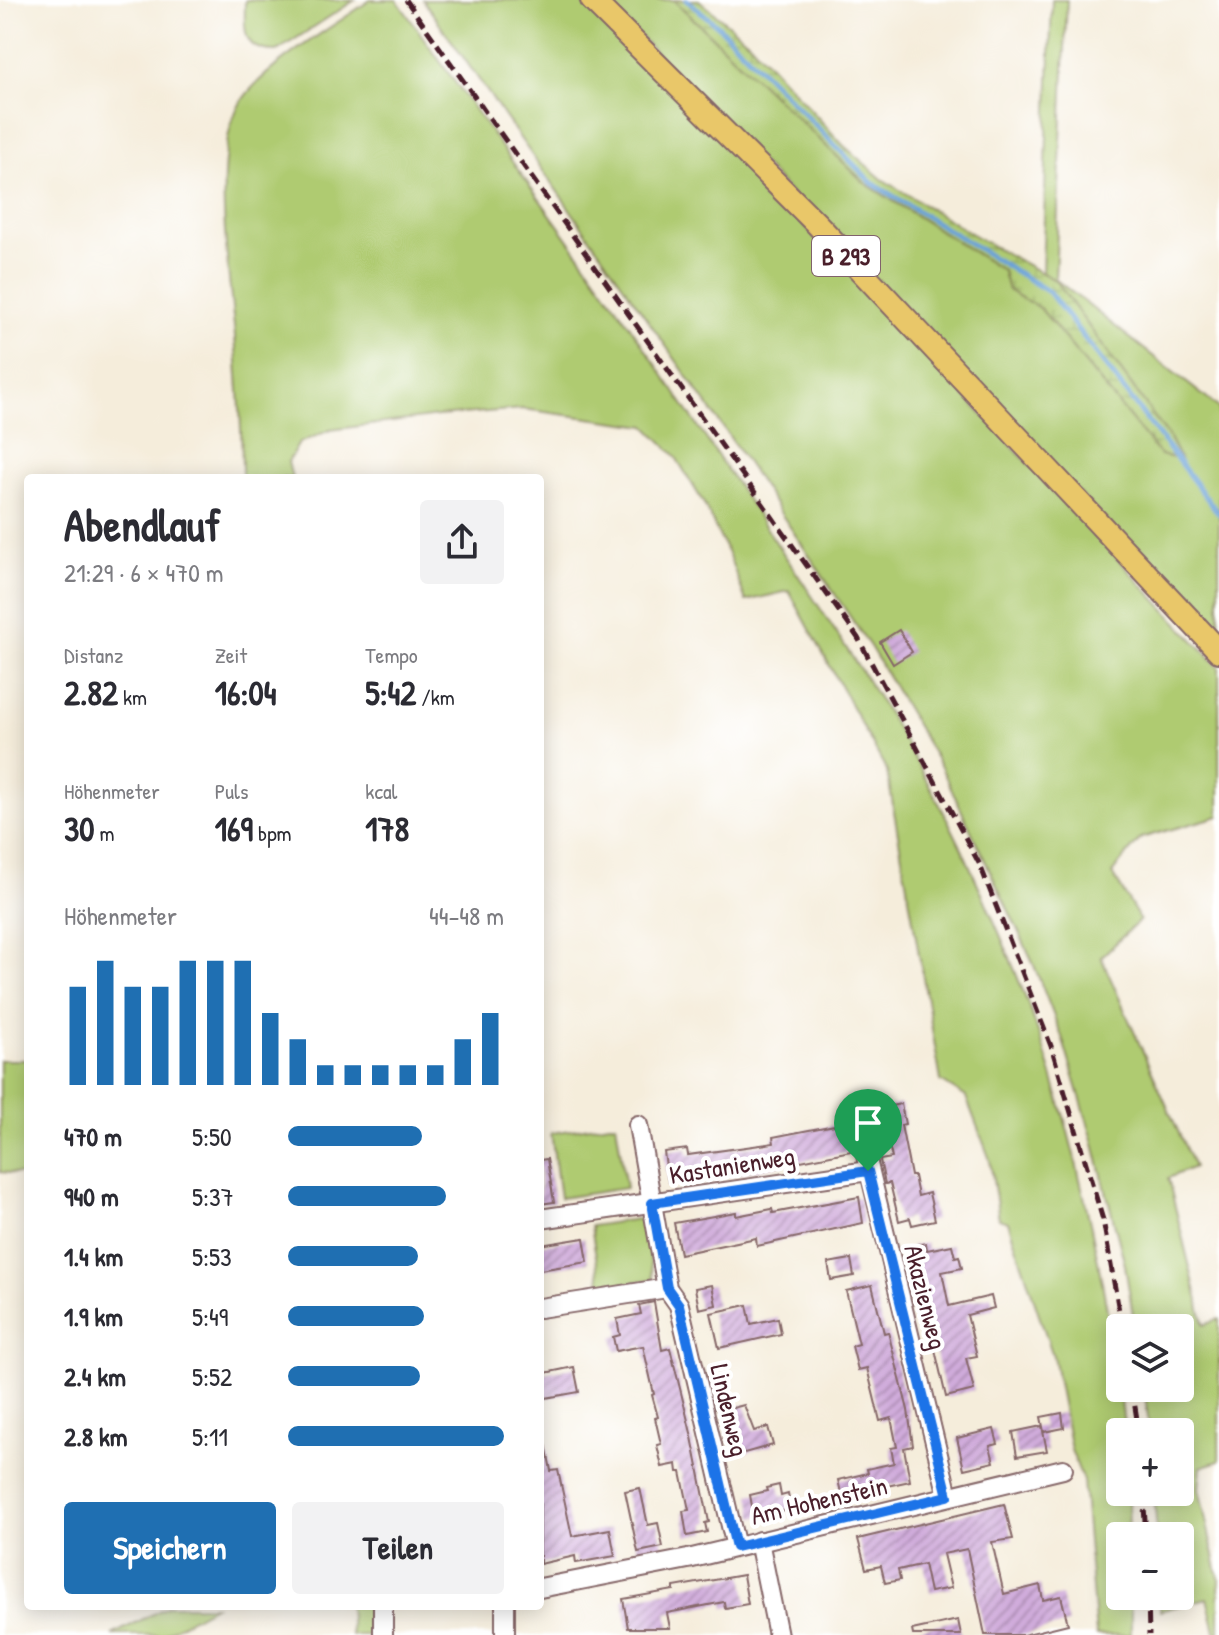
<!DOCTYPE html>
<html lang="de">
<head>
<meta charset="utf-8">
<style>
	:root { --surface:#fff; --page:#f2f2f3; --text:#2b2b33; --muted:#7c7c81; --accent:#1f6fb2 }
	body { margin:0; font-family:"Patrick Hand",sans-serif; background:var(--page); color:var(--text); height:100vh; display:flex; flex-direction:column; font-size:30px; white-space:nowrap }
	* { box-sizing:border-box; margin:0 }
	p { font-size:26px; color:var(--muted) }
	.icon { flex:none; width:44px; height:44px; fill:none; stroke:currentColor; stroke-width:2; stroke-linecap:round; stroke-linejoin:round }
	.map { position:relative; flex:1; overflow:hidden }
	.sheet { position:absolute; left:24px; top:474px; width:520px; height:1136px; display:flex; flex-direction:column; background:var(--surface); border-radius:8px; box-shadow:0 4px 20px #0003 }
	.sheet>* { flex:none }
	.controls { position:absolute; left:1106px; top:1314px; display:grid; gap:16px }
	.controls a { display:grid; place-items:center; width:88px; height:88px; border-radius:8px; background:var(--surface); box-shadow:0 4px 20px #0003; font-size:40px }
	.pin { position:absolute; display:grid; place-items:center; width:68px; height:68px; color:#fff; margin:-82px -34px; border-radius:50% 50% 50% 0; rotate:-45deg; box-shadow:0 0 8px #0007 }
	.pin .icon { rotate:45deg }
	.round { display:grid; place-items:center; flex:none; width:84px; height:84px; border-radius:8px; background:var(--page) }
	.overview { display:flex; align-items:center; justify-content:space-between; height:136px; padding:0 40px }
	h1 { font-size:44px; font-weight:700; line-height:60px }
	.metrics { display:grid; grid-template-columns:repeat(3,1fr); gap:12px; height:136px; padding:8px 40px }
	.metrics div { display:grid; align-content:center }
	.metrics b { font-size:34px; font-weight:700 }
	.metrics small { font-size:22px; font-weight:400 }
	.metrics p { font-size:22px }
	.chart { height:224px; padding:16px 40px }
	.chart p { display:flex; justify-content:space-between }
	.chart svg { width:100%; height:144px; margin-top:8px; stroke:var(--accent); stroke-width:6 }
	.cta { display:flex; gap:16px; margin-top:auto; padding:16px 40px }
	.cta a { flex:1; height:92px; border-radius:8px; background:var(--accent); color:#fff; font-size:32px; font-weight:700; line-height:92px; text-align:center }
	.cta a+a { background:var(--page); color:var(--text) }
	ul { padding:0 40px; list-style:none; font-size:26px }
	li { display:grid; grid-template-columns:128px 96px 1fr; align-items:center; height:60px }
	li i { height:20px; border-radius:10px; background:var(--accent) }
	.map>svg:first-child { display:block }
	.grass { fill:#afcb71; stroke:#7c754e; stroke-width:2 }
	.wetland { fill:url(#wetland-marsh); stroke:#7c754e; stroke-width:2 }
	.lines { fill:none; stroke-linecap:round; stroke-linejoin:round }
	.stream { stroke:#6ba2d9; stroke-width:5 }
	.building { fill:url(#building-hatch) }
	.minor-casing { stroke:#866769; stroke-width:22 }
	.major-casing { stroke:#866769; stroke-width:26 }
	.minor { stroke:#fff; stroke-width:18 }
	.major { stroke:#e9c769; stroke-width:22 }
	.rail { stroke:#4a1f2b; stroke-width:5; stroke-dasharray:12 6; stroke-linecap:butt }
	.route-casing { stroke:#fff; stroke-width:16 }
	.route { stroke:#1a73e8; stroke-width:10 }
	.labels { text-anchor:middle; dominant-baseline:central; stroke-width:8; stroke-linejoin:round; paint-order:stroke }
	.shield { fill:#fff; stroke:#80626b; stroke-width:2 }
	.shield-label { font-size:24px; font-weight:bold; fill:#4a1f2b }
	.street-label { font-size:26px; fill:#4a1f2b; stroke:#fff }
</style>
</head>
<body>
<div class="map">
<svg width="1219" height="1635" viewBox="0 0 1219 1635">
	<defs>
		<pattern id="wetland-marsh" width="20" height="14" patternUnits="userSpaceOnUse" patternTransform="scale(2)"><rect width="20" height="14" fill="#afcb71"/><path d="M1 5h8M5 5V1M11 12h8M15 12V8" fill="none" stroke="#98ae62"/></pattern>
		<pattern id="building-hatch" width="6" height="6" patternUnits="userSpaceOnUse" patternTransform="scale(2)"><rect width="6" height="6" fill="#d0acdb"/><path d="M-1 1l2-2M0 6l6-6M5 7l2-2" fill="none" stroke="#ab8bb2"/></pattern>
	</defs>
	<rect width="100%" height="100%" fill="#fff"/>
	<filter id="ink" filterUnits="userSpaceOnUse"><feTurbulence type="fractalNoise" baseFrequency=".0125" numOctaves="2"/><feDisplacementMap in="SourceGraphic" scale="16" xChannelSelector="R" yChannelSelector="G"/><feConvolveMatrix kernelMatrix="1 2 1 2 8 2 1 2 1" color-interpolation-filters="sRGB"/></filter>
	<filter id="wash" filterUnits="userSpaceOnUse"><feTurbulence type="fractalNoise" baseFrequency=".006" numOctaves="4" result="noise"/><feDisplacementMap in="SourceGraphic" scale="32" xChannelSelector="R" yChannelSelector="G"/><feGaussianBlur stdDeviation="1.8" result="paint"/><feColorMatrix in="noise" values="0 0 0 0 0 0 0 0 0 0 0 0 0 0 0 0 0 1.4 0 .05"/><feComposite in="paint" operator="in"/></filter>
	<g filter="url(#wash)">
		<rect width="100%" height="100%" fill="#f5eddb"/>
		<g class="grass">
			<path d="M245 0H355L277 51C240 52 245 28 245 0Z"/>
			<path d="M370 0H397C467 101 540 199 611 299 663 373 712 448 763 523 834 629 908 735 963 851 991 913 1019 976 1041 1040 1082 1167 1109 1300 1125 1432H1120V1492H1128L1129 1536H1120V1596H1131V1635H1096L1083 1481 1071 1450 1053 1356 1008 1222 999 1219 990 1160 966 1097 941 1081 887 771 789 591 746 601 729 556 703 502 674 454 646 426 523 409 438 416 330 430 299 443 288 462 292 478H242C242 431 239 384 235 337 230 280 209 151 241 102 265 65 332 28 370 0Z"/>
			<path d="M423 0H580L786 205 1219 667V816L1141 838 1112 873 1140 920 1101 957 1194 1167 1168 1178 1204 1325 1219 1319V1461L1201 1467 1199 1489 1219 1578V1635H1216L1207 1598 1160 1611V1596H1180V1536H1157L1154 1492H1180V1432H1150L1144 1388H1180V1328H1135L1125 1265 1093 1140 1062 1037 1031 958 941 767 871 648 727 433Z"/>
			<path d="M605 0H674L865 183 1003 271 1008 290 1041 309 1081 355 1179 458 1168 436 1055 280 1042 273 1052 0H1067L1055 279 1219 408V639Z"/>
			<path d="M0 1060H28V1175L0 1172Z"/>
			<path d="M616 1123 626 1188 560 1198 551 1133Z"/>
			<path d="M644 1218 653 1279 601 1287 591 1226Z"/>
			<path d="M168 1606H214L162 1635H112Z"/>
			<path d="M349 1606H378V1635H351Z"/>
		</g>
		<path class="wetland" d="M674 0H699L749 42 843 145 882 179 985 242 1055 280 1168 436 1180 459 1160 455 1041 309 1008 290 1003 271 865 183Z"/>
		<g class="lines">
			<path class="stream" d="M687 0 718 26 872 183 1049 292 1219 514"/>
		</g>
		<g id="blocks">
			<g class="building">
				<path d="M899 630 912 652 893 664 880 642Z"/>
				<path d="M901 1104 905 1124 901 1125 911 1176H914L918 1196 929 1193 935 1220 912 1225 910 1218 899 1221 890 1183 885 1184 880 1160 892 1158 885 1128 874 1131 870 1110Z"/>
				<path d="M845 1123 851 1151 726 1176 703 1179 702 1176 668 1181 664 1152 687 1149 688 1155 774 1143 773 1137Z"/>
				<path d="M547 1159 554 1202 540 1204V1160Z"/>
				<path d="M859 1197 863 1223 757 1246 756 1238 680 1254 674 1223 736 1212V1216L772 1209 773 1213Z"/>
				<path d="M584 1238 588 1262 540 1270V1245Z"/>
				<path d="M926 1243 927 1250 952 1245 955 1257 959 1256 962 1268 942 1272 949 1306 991 1296 994 1308 967 1315 977 1356 966 1358 974 1390 946 1397 911 1246Z"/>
				<path d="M851 1259 854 1276 831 1280 828 1263Z"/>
				<path d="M712 1285 716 1305 699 1309 695 1288Z"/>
				<path d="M872 1285 884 1333 888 1332 908 1410 913 1446 904 1448 910 1481 873 1489 874 1495 843 1501 838 1480 868 1473 867 1469 894 1463 891 1448 897 1447 891 1418 880 1421 867 1368 858 1370 852 1346 859 1344 846 1291Z"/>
				<path d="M654 1302 662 1350 670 1348 692 1437 709 1522 705 1523 707 1532 687 1536 683 1511 689 1510 681 1472H678L677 1464 662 1467 657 1445 661 1444 655 1418 658 1417 652 1395 654 1394 643 1346 616 1351 613 1337 620 1335 617 1319 641 1314 639 1305Z"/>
				<path d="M747 1305 751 1324 778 1318 781 1334 719 1348 711 1313Z"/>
				<path d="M574 1367 579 1392 540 1399V1374Z"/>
				<path d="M744 1405 754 1431 768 1427 773 1445 737 1455 725 1410Z"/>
				<path d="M1062 1413 1064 1428 1044 1432 1041 1417Z"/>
				<path d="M1042 1426 1047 1451 1017 1456 1013 1432Z"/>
				<path d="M994 1429 998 1444 990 1446 994 1462 964 1469 957 1438Z"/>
				<path d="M546 1444 551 1471 558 1470 572 1536 610 1529 615 1556 576 1563 575 1556 540 1564V1445Z"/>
				<path d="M779 1485 781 1496 788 1494 791 1509 754 1517 750 1495 767 1491 766 1488Z"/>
				<path d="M640 1488 648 1525 658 1523 663 1547 638 1552 625 1491Z"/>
				<path d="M1004 1504 1013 1539 992 1542 1004 1594 1040 1585 1043 1600 1061 1596 1068 1624 1023 1635H985L967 1549 943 1554 951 1588 930 1592 924 1564 898 1570 900 1580 885 1583 881 1566 866 1569 858 1539Z"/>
				<path d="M743 1575 748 1604 725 1608 724 1602 667 1613 670 1628H628L623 1599 674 1590V1587Z"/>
				<path d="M958 1620 961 1635H913L912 1630Z"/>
			</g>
		</g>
	</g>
	<g filter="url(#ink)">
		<use href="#blocks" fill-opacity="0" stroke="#866769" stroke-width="2"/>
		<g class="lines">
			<g class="minor-casing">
				<g id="minor">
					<path d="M855 1110 948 1496"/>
					<path d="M638 1125 667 1288 679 1305 736 1547"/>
					<path d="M540 1219 868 1171"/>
					<path d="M540 1308 667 1288"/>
					<path d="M759 1541 778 1635"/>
					<path d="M540 1588 688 1559 1063 1469"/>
					<path d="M505 1606V1635"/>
					<path d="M383 1635V1606"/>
				</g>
			</g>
			<g class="major-casing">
				<path id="major" d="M592 0 816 223 1219 651"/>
			</g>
			<use href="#minor" class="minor"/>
			<use href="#major" class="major"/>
			<g class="rail">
				<path d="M406 0 858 638 980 865 1051 1046 1103 1220 1122 1328"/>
				<path d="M1132 1388 1139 1432"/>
				<path d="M1143 1492 1146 1536"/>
				<path d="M1148 1596 1149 1635"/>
			</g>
		</g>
	</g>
	<g class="lines" filter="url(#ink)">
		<g class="route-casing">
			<path id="route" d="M868 1171 948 1496 736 1547 679 1305 667 1288 652 1203Z"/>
		</g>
		<use href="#route" class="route"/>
	</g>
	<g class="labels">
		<rect class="shield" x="812" y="236" width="68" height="40" rx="6"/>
		<g class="shield-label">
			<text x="846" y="256">B 293</text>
		</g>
		<g class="street-label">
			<text transform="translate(732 1165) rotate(-9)">Kastanienweg</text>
			<text transform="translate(926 1297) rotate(76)">Akazienweg</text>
			<text transform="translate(730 1410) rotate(77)">Lindenweg</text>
			<text transform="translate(819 1500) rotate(-13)">Am Hohenstein</text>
		</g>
	</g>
</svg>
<div class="controls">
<a><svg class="icon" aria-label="layers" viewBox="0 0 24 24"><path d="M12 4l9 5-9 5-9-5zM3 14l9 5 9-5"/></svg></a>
<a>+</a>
<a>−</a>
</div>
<div class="pin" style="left:868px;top:1171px;background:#1e9e55"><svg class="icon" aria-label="arrive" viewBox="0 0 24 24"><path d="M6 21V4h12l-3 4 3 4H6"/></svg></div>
<section class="sheet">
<div class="overview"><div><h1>Abendlauf</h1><p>21:29 · 6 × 470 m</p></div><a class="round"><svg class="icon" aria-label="share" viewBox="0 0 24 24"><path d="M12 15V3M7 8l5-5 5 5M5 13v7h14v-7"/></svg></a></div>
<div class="metrics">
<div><p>Distanz</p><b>2.82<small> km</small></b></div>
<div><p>Zeit</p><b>16:04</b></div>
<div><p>Tempo</p><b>5:42<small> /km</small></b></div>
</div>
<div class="metrics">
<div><p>Höhenmeter</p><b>30<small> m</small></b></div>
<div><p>Puls</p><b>169<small> bpm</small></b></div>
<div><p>kcal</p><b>178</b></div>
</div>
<div class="chart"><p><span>Höhenmeter</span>44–48 m</p>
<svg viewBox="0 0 160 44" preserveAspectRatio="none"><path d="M5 44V14M15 44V6M25 44V14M35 44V14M45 44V6M55 44V6M65 44V6M75 44V22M85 44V30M95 44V38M105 44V38M115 44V38M125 44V38M135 44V38M145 44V30M155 44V22"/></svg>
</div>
<ul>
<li><b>470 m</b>5:50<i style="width:62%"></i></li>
<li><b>940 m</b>5:37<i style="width:73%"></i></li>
<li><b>1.4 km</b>5:53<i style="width:60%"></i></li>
<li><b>1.9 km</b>5:49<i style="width:63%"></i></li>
<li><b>2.4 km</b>5:52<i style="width:61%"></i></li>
<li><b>2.8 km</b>5:11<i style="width:100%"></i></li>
</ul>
<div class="cta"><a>Speichern</a><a>Teilen</a></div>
</section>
</div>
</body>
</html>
